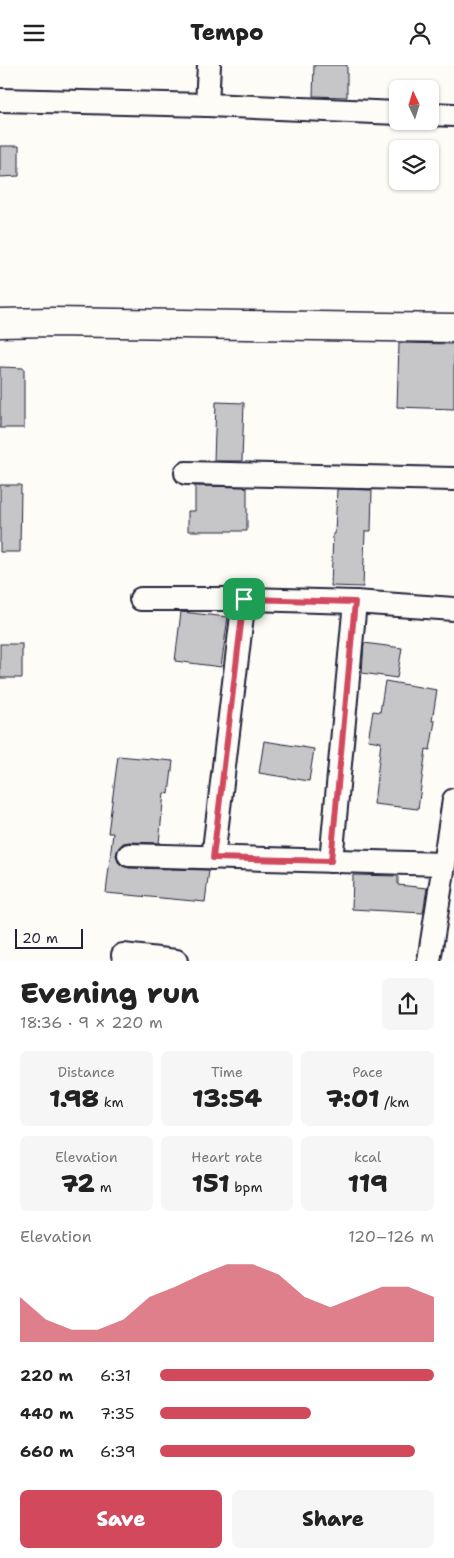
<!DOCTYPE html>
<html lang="en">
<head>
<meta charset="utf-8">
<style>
	:root { --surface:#fff; --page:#f6f6f6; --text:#222; --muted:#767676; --accent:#d1495b }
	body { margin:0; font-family:"Shantell Sans",sans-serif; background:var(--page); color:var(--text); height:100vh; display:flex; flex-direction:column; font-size:19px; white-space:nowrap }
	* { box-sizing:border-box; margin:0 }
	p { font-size:16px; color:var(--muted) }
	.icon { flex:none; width:28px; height:28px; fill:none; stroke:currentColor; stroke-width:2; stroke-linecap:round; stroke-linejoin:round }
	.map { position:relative; height:896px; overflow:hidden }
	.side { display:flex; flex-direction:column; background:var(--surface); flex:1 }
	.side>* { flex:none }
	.needle { width:32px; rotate:356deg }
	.tools { position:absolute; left:389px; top:15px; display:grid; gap:10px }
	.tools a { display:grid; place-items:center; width:50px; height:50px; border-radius:8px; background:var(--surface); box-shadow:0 1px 4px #0004; font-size:25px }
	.scale { position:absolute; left:15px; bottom:12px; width:68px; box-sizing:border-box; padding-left:5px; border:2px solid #22223b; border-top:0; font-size:14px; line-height:18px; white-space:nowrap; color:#22223b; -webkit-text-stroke:4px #fdfcf7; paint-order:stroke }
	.pin { position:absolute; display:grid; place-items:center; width:42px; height:42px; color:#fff; margin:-21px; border-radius:10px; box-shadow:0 2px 8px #0006 }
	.round { display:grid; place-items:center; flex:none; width:52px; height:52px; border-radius:8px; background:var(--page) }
	.headline { display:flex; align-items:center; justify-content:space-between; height:85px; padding:0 20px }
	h1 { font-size:28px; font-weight:800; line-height:38px }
	.stats { display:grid; grid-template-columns:repeat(3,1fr); gap:8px; height:85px; padding:5px 20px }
	.stats div { display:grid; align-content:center; border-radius:8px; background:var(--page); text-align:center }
	.stats b { font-size:25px; font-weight:800 }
	.stats small { font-size:14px; font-weight:400 }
	.stats p { font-size:14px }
	.chart { height:140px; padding:10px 20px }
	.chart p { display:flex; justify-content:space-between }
	.chart svg { width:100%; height:90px; margin-top:5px; fill:var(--accent); opacity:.7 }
	.cta { display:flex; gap:10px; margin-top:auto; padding:10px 20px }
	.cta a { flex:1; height:58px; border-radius:8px; background:var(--accent); color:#fff; font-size:20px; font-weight:800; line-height:58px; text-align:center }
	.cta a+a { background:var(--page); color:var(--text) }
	ul { padding:0 20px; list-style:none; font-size:16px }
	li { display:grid; grid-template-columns:80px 60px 1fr; align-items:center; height:38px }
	li i { height:12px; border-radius:6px; background:var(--accent) }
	header { display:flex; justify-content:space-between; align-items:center; height:65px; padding:0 20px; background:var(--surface); font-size:22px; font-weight:800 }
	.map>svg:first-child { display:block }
	.building { fill:#c6c6c8; stroke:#22223b }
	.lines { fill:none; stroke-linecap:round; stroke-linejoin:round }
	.street-casing { stroke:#22223b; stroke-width:26 }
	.secondary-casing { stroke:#22223b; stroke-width:31 }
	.street { stroke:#fdfcf7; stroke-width:22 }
	.secondary { stroke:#fdfcf7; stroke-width:28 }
	.route-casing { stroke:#fff; stroke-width:10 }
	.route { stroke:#d1495b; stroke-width:6 }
</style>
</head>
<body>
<header><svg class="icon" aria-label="menu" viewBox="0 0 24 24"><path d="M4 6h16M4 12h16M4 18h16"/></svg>Tempo<svg class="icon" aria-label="person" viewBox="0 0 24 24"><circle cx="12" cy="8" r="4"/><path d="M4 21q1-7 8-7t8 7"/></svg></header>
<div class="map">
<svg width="454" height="896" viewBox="0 0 454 896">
	<rect width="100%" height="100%" fill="#fdfcf7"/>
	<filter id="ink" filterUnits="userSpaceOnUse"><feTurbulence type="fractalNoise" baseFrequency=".02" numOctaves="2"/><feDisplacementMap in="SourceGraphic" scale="10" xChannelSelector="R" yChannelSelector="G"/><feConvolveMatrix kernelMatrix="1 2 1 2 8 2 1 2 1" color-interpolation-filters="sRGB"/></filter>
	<g filter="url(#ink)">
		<g class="building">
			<path d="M314 0H347V32L313 31Z"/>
			<path d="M0 81H19V111L0 112Z"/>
			<path d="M399 278 454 279V344L397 342Z"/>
			<path d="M0 302 24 303V363H0Z"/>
			<path d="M216 337 244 338 242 396H214Z"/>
			<path d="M0 420H21L20 487H0Z"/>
			<path d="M195 421 247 422V466H188V446H195Z"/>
			<path d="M337 424 372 425 371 466H365L363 522 331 521 333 469H335Z"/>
			<path d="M181 547 228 552 221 602 175 596Z"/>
			<path d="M364 578 402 583 397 613 362 608Z"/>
			<rect x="0" y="579" width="22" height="34"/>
			<path d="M385 616 437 625 432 656H435L430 685 426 684 418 744 374 739 381 677 368 675 373 646 380 647Z"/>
			<path d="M264 676 314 684 309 716 259 708Z"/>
			<path d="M118 691 173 696 169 729 164 728 159 778 129 777 123 778 118 784 116 790 118 797 123 801 129 803 209 805 205 837 106 828 113 768H108Z"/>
			<path d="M353 810 398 811V820L427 823 423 848 352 844Z"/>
		</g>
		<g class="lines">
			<g class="street-casing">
				<g id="street">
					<path d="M0 35 207 40 398 48"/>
					<path d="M207 40 209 0"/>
					<path d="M430 49 454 50"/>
					<path d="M186 408 454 414"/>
					<path d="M141 534H244L355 537 454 544"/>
					<path d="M129 790 444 799"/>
					<path d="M213 793 244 534"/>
					<path d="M331 796 355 537"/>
					<path d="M123 890 176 896"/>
					<path d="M429 896 454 735"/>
				</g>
			</g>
			<g class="secondary-casing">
				<path id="secondary" d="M0 258 53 257 454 263"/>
			</g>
			<use href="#street" class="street"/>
			<use href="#secondary" class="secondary"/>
		</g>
	</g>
	<g class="lines" filter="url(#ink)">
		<g class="route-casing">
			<path id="route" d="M244 534 355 537 331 796 213 793Z"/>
		</g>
		<use href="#route" class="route"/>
	</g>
</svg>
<div class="tools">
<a><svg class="needle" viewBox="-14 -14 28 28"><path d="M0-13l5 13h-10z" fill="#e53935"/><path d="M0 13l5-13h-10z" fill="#767676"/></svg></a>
<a><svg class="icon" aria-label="layers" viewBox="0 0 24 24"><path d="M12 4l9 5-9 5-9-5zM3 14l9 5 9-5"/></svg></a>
</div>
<div class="scale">20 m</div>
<div class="pin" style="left:244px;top:534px;background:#1e9e55"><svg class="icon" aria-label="arrive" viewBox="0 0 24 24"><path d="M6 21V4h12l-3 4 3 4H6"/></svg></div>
</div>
<section class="side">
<div class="headline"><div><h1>Evening run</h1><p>18:36 · 9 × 220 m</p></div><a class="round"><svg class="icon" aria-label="share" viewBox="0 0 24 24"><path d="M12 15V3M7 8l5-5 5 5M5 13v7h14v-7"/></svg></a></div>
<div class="stats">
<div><p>Distance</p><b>1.98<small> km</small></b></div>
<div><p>Time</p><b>13:54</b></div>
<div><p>Pace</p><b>7:01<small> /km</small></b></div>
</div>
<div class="stats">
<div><p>Elevation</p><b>72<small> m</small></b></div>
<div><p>Heart rate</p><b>151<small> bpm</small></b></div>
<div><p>kcal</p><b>119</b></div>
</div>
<div class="chart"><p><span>Elevation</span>120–126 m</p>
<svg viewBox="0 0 160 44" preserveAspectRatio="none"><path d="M0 44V22L10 33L20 38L30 38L40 33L50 22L60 17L70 11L80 6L90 6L100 11L110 22L120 27L130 22L140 17L150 17L160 22V44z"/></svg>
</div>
<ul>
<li><b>220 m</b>6:31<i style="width:100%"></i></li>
<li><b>440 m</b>7:35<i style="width:55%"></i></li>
<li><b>660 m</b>6:39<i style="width:93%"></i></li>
</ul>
<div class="cta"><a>Save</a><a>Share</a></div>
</section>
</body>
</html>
